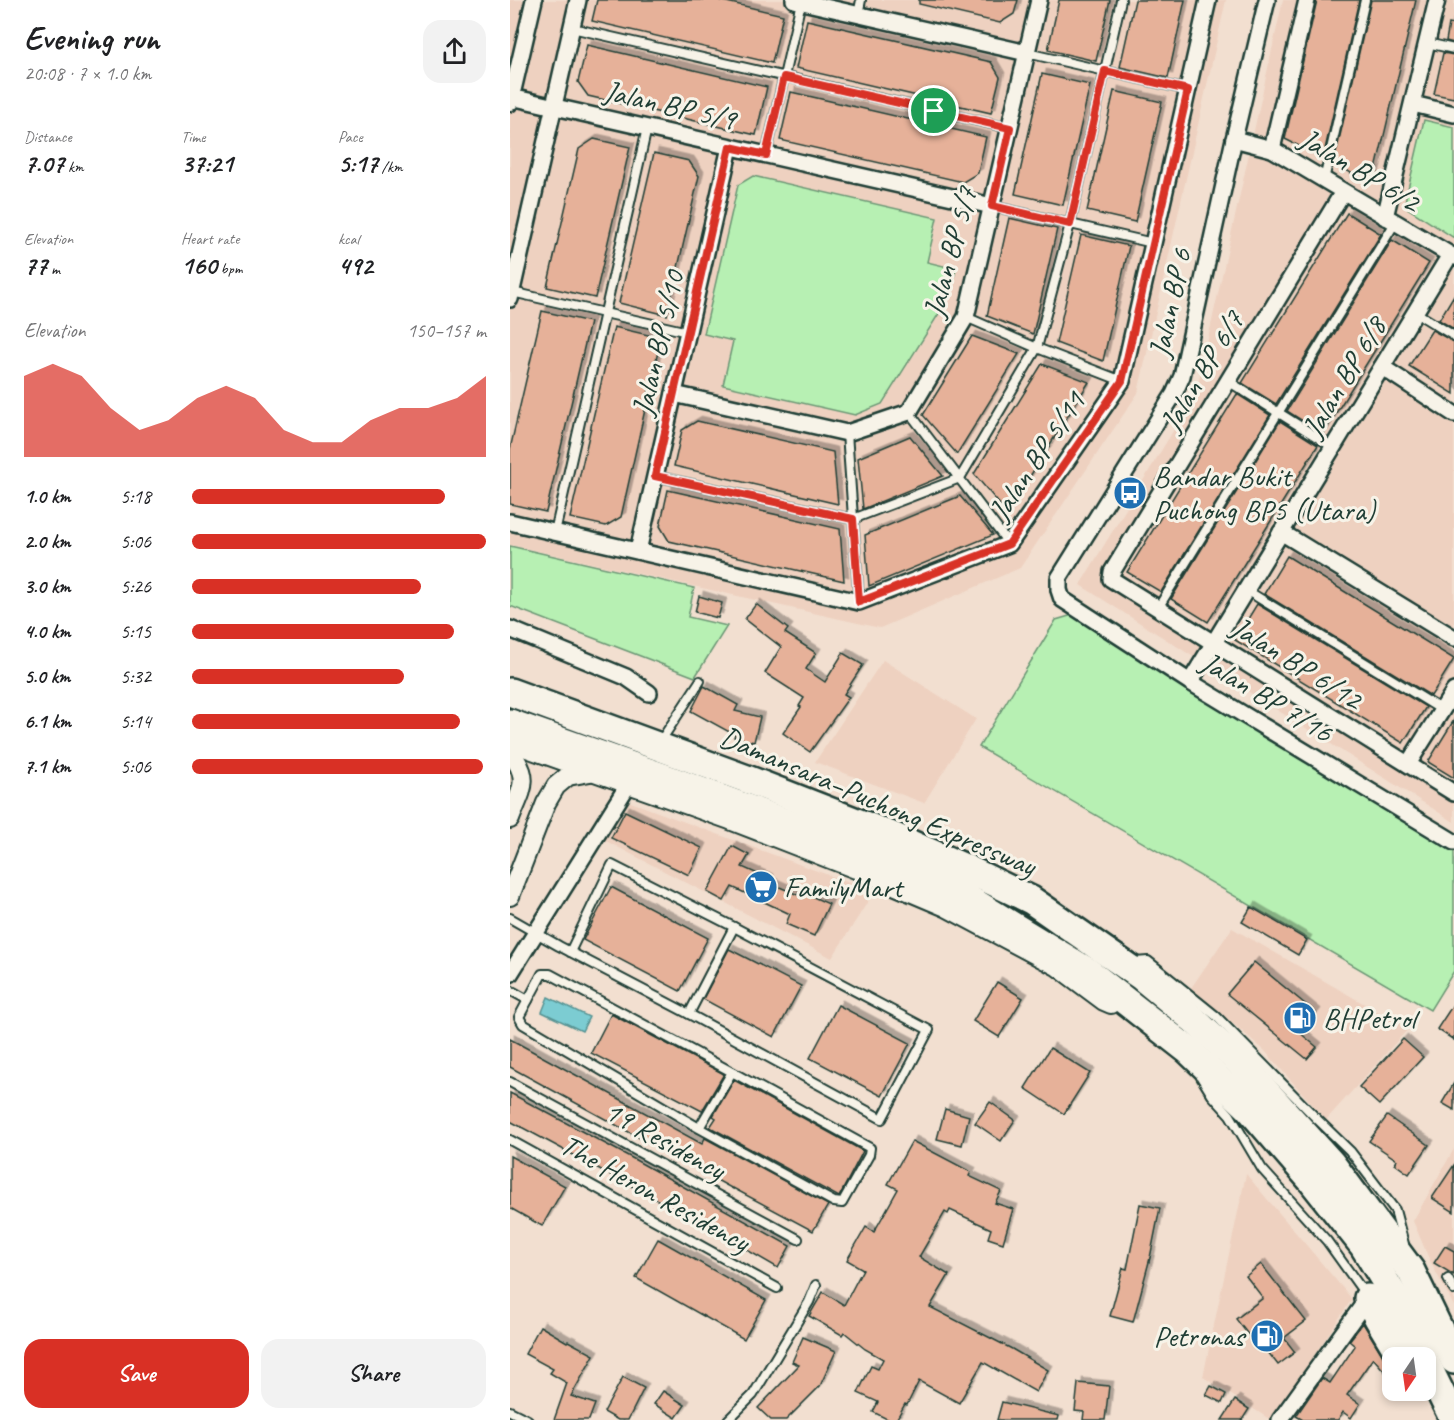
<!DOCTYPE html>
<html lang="en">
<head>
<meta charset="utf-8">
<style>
	:root { --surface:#fff; --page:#f2f2f2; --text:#202124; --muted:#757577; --accent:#d93025 }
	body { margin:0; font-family:Caveat,sans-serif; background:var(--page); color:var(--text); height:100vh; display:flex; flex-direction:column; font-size:22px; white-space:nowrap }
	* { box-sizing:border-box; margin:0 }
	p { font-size:20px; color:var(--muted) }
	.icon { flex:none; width:33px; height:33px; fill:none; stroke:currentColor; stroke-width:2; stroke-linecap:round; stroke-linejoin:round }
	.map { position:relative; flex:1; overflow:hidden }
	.side { display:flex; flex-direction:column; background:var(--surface); width:510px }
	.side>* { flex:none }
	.needle { width:39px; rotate:193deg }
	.fabs { position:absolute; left:872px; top:1347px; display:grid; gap:12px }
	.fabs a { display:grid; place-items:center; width:54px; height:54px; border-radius:12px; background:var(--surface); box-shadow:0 3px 9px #0003; font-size:30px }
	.pin { position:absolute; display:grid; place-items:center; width:51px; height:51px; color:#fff; margin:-26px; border:3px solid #fff; border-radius:50%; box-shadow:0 2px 6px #0007 }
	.round { display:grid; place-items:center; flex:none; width:63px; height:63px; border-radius:18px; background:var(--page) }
	.summary { display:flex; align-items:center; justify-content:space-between; height:102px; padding:0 24px }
	h1 { font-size:33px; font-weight:700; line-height:45px }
	.stats { display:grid; grid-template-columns:repeat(3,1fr); gap:9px; height:102px; padding:6px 24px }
	.stats div { display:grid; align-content:center }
	.stats b { font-size:26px; font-weight:700 }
	.stats small { font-size:16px; font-weight:400 }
	.stats p { font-size:16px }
	.chart { height:168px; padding:12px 24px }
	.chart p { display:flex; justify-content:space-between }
	.chart svg { width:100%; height:108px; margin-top:6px; fill:var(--accent); opacity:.7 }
	.cta { display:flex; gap:12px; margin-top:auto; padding:12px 24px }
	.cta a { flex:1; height:69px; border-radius:18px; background:var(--accent); color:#fff; font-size:24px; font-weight:700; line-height:69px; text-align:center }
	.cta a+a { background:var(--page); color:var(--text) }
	ul { padding:0 24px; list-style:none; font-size:20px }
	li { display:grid; grid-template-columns:96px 72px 1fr; align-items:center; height:45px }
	li i { height:15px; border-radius:8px; background:var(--accent) }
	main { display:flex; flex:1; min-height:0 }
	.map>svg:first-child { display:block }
	.built { fill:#eed1c0 }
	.green { fill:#b7f0b3; stroke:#6b9674; stroke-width:1.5 }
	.water { fill:#7bccd2; stroke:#569393; stroke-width:1.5 }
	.building { fill:#e6b199; stroke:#1f3d34; stroke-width:1.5; filter:url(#shadow) }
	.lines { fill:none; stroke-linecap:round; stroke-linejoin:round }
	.service-casing { stroke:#1f3d34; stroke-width:12 }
	.minor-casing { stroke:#1f3d34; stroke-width:20 }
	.tertiary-casing { stroke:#1f3d34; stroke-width:22 }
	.motorway-casing { stroke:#1f3d34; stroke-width:32 }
	.service { stroke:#f7f3e8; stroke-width:8 }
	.minor { stroke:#f7f3e8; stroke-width:15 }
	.tertiary { stroke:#f7f3e8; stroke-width:18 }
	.motorway { stroke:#f7f3e8; stroke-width:27 }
	.route-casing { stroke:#fff; stroke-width:12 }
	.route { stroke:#d93025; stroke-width:8 }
	.labels { text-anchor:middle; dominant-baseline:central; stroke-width:6; stroke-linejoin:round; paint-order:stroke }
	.street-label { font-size:30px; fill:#1f3d34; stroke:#f7f3e8 }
	.poi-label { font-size:30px; fill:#1f3d34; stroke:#f7f3e8; text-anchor:start }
</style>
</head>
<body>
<main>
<section class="side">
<div class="summary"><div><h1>Evening run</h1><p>20:08 · 7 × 1.0 km</p></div><a class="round"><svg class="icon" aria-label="share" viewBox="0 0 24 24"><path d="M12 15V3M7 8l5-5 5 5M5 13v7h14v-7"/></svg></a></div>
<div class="stats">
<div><p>Distance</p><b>7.07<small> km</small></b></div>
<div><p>Time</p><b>37:21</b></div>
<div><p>Pace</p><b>5:17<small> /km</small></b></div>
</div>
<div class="stats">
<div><p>Elevation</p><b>77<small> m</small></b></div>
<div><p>Heart rate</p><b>160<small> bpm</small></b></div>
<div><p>kcal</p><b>492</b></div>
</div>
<div class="chart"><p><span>Elevation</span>150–157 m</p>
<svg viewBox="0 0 160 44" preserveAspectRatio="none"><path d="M0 44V11L10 6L20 11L30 24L40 33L50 29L60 20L70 15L80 20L90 33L100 38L110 38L120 29L130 24L140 24L150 20L160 11V44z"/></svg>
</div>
<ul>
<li><b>1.0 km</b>5:18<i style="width:86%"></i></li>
<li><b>2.0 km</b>5:06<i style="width:100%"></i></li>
<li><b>3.0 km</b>5:26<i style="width:78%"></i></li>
<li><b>4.0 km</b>5:15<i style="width:89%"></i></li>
<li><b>5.0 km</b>5:32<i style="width:72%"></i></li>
<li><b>6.1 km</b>5:14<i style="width:91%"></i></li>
<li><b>7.1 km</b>5:06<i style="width:99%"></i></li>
</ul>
<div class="cta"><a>Save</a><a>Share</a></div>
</section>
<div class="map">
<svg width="944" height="1420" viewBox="0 0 944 1420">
	<defs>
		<filter id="shadow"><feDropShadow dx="4.5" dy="-4.5" stdDeviation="0" flood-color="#0004"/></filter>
	</defs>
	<rect width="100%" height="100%" fill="#f2dfd0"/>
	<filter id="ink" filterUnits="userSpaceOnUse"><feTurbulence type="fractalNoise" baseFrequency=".0167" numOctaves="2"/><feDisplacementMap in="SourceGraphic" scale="12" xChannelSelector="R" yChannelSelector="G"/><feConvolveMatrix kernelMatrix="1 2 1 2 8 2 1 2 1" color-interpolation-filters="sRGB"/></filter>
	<g filter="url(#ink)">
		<g class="built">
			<path d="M0 0H716L628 393 510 568 370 628 0 545Z"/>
			<path d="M773 0H944V822L570 585 686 393Z"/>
			<path d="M373 660 466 719 414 803 305 762Z"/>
			<path d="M118 801 364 892 322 958 94 840Z"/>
			<path d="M722 928 898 1029 816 1120 754 1050 681 988Z"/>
			<path d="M944 1149V1306L920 1261 903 1221Z"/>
			<path d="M736 1174 842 1299 761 1420 693 1377Z"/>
		</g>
		<g class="green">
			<path d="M914 120 944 127V238L894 206Z"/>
			<path d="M243 176 427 218 417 262 446 269 440 296 372 404 345 415 213 385 223 341 194 334 228 185Z"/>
			<path d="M0 546 184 588 178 617 217 626 185 677 0 606Z"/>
			<path d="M566 614 944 852V971L920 1010 469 747 546 620Z"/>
		</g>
		<path class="water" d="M38 997 79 1017 72 1031 32 1012Z"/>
		<g class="building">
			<path d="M87 0H208L273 15 262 63 82 21Z"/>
			<path d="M409 0H508L504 14 490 23 409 4Z"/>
			<path d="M549 0H600L586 61 538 50Z"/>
			<path d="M625 0H675L658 78 610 67Z"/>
			<path d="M807 0H849L813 158 775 139Z"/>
			<path d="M861 0H906L864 178 853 181 824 162Z"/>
			<path d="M297 20 481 62 490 77 481 113 286 68Z"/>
			<path d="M939 24 944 25V43L936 41Z"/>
			<path d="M77 45 257 87 246 135 78 96 68 82Z"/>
			<path d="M933 53 944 55V98L924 94Z"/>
			<path d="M532 74 580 85 553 205 505 194Z"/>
			<path d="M604 91 652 102 625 222 577 211Z"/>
			<path d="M281 92 476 137 468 173 453 182 270 140Z"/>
			<path d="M84 139 120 147 85 298 37 287 69 149Z"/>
			<path d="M144 153 179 161 189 176 157 315 109 303Z"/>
			<path d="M837 213 871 234 766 404 732 383Z"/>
			<path d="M499 218 547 229 523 334 477 316Z"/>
			<path d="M571 235 619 246 593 361 546 343Z"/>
			<path d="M882 240 919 263 813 434 777 411Z"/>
			<path d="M944 295V329L929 320Z"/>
			<path d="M32 311 80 322 36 512 0 504V449Z"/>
			<path d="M104 327 151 338 111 517 96 526 60 518Z"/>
			<path d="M922 330 944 342V394L899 366Z"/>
			<path d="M462 336 509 354 447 454 413 415Z"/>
			<path d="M532 364 579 382 497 513 464 474Z"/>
			<path d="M727 394 760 415 651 592 617 572Z"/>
			<path d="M187 421 323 452 328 504 164 466 172 430Z"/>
			<path d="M770 421 808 445 698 622 661 599Z"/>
			<path d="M400 436 433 476 353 509 348 458Z"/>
			<path d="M158 490 330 529 334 581 159 541 150 526Z"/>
			<path d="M450 496 483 535 359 586 355 535Z"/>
			<path d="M777 556 944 659 921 696 754 594Z"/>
			<path d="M189 596 212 603 208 618 185 612Z"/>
			<path d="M246 604 278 629 275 633 306 653 296 669 315 682 333 653 353 665 334 694 339 697 300 752 273 733 291 707 289 706 294 698 255 673 271 647 235 619Z"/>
			<path d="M747 604 916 707 893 743 725 640Z"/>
			<path d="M194 686 228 705 225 711 250 717 244 742 224 737 225 735 181 711Z"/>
			<path d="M944 720V778L918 762Z"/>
			<path d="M115 811 192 848 179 875 101 838Z"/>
			<path d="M222 846 239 855 232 867 259 879 258 882 288 895 290 891 319 904 304 936 276 924 280 914 222 887 214 901 197 892Z"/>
			<path d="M101 887 198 938 170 991 73 940Z"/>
			<path d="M741 907 797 940 788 955 732 922Z"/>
			<path d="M219 949 291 986 264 1037 193 999Z"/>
			<path d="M744 962 806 1013 790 1033 807 1047 797 1059 717 994Z"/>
			<path d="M487 982 513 998 489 1037 463 1021Z"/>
			<path d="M944 1003V1040L927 1029Z"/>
			<path d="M328 1005 400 1043 372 1096 300 1058Z"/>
			<path d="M101 1014 214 1074 192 1111 81 1053Z"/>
			<path d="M0 1039 192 1144 195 1138 318 1205 303 1231 223 1188V1189L0 1067Z"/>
			<path d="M893 1039 913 1057 869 1105 849 1087Z"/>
			<path d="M540 1048 580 1073 554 1114 515 1088Z"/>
			<path d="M224 1080 353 1151 329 1197 200 1127 206 1118 203 1116Z"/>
			<path d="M944 1083V1110L932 1103Z"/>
			<path d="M0 1093 120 1157 280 1246 268 1268 194 1225 0 1121Z"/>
			<path d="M480 1102 505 1120 491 1141 465 1123Z"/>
			<path d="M435 1109 459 1116 452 1145 427 1139Z"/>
			<path d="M877 1116 919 1145 899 1174 885 1164 887 1160 859 1141Z"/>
			<path d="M402 1141 461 1172 459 1176 491 1191 485 1203 503 1209 493 1243 478 1238 481 1229 440 1210 438 1214 435 1212 409 1257 439 1275 420 1307 502 1349 538 1370 526 1392 473 1362 449 1403 409 1381 397 1405 395 1404 386 1420H379L363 1412 368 1402 348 1393 361 1366 368 1369 373 1359 355 1349 334 1332 332 1335 299 1316 313 1292 334 1305 353 1269 337 1260 356 1227 364 1232 388 1189 378 1184Z"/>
			<path d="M0 1156 55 1186 32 1226 0 1208Z"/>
			<path d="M944 1165V1212L922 1198Z"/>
			<path d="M630 1204 650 1208 640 1258 623 1322 600 1316 613 1268 617 1269Z"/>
			<path d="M148 1239 256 1300 234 1339 126 1278Z"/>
			<path d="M935 1246 944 1251V1275L924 1263Z"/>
			<path d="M751 1264 796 1321 774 1338 785 1352 768 1365 751 1343 747 1346 726 1319 753 1298 736 1276Z"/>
			<path d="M853 1323 881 1369 876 1373 863 1358 837 1395 850 1404 841 1418 833 1412 828 1420H793L786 1416 812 1378 820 1383 845 1346 839 1341Z"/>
			<path d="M30 1326 57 1342 58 1341 84 1355 61 1396 85 1404 79 1420H44L57 1383 40 1373 43 1369 15 1354Z"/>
			<path d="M293 1337 326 1351 310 1386 276 1420H261L248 1408 289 1365 282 1362Z"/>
			<path d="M113 1377 134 1388 118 1420H108L94 1412Z"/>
			<path d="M568 1383 599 1386 595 1420H573L574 1412 565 1411Z"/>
			<path d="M701 1386 716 1394 712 1403 696 1395Z"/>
			<path d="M153 1391 175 1405 166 1418 144 1404Z"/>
			<path d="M725 1400 739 1409 732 1420H712Z"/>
			<path d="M492 1402 549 1416 548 1420H487Z"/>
		</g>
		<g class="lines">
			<g class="service-casing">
				<g id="service">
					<path d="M348 15 351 0"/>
					<path d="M62 28 499 128"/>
					<path d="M917 43 944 49"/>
					<path d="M517 53 678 90"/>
					<path d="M256 155 291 2"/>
					<path d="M814 180 855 0"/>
					<path d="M482 206 643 243"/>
					<path d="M2 292 178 332"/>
					<path d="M905 312 944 336"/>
					<path d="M456 317 527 348 612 381"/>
					<path d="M718 381 823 447"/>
					<path d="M399 412 499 544"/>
					<path d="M337 433 349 602"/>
					<path d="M145 476 343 519 450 478 527 348 560 224 611 0"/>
					<path d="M45 532 137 128"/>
					<path d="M736 590 932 710"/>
					<path d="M648 608 885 223"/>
					<path d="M150 742 190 681"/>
					<path d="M0 918 49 946 179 1014 372 1119 419 1030 224 927 102 865 60 952"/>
					<path d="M625 962 638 961 706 1016 807 1119 840 1151 885 1210 894 1244"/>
					<path d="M0 990 18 1000"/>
					<path d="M179 1014 224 927"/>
					<path d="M691 1077 702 1095 720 1115 752 1169 817 1241 855 1294"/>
					<path d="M0 1082 288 1239"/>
					<path d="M189 1128 222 1072 40 974H32L9 1017 13 1024 189 1128 324 1202 332 1203 359 1155 360 1148 222 1072"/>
					<path d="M0 1140 267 1288"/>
					<path d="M938 1279 944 1290"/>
					<path d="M0 1411 18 1420"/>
					<path d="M218 1420 243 1395 299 1302 306 1285"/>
				</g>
			</g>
			<g class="minor-casing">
				<g id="minor">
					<path d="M284 0 517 53"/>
					<path d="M757 0 724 139 672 376 664 394 549 578V590L552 599 680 682 944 842"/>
					<path d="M1 97 482 206"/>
					<path d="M0 103 24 0"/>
					<path d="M903 104 944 114"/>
					<path d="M724 139 762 149 944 257"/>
					<path d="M762 149 797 0"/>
					<path d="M833 192 602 572 601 579 944 793"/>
					<path d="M875 217 927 0"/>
					<path d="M0 299 68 0"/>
					<path d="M872 367 944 414"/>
					<path d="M164 394 337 433 399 412 456 317 529 0"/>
					<path d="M0 522 349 602 499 544 612 381 698 0"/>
					<path d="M771 532 944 638"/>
					<path d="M128 551 220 147"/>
					<path d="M0 629 116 677 139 693"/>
					<path d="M680 682 940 255"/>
					<path d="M898 764 944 691"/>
					<path d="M0 974 118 785"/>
					<path d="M770 1420 858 1298"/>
				</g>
			</g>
			<g class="tertiary-casing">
				<g id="tertiary">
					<path d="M0 742 220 820 346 869 436 907 547 966 594 1001 601 1004"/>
					<path d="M0 752C22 779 11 790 0 819"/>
					<path d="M0 896 36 803 46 786 58 776 80 772"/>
				</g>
			</g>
			<g class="motorway-casing">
				<g id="motorway">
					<path d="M0 692 234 778 385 837 455 868 521 900 632 977 683 1019 731 1064 821 1163 901 1271 944 1360"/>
					<path d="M0 723 153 777 377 860 449 893 577 971 678 1050 738 1107 803 1182 853 1245 891 1307 914 1358"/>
					<path d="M858 1298 868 1318 892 1358"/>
					<path d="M915 1361 944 1420"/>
				</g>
			</g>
			<use href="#service" class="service"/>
			<use href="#minor" class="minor"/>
			<use href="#tertiary" class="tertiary"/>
			<use href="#motorway" class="motorway"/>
		</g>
	</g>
	<g class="lines" filter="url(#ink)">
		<g class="route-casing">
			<path id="route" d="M595 71 678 90 612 381 499 544 349 602 343 519 145 476 220 147 256 155 274 77 500 128 482 206 560 224Z"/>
		</g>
		<use href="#route" class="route"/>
	</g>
	<defs>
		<g id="bus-disc" transform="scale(1.725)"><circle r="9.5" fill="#1f6fb2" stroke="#f7f3e8"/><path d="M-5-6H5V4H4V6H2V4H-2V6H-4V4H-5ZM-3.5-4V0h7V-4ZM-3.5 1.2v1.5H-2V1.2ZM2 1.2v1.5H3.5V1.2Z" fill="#fff"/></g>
		<g id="supermarket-disc" transform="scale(1.725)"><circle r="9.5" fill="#1f6fb2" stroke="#f7f3e8"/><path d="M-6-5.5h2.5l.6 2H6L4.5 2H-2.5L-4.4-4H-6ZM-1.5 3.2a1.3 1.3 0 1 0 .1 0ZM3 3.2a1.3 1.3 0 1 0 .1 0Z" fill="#fff"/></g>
		<g id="fuel-disc" transform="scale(1.725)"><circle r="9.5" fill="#1f6fb2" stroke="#f7f3e8"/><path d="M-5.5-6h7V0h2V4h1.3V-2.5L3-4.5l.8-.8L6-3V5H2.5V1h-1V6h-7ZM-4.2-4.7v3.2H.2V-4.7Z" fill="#fff"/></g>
	</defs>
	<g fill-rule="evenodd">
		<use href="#bus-disc" x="620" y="493"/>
		<use href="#supermarket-disc" x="251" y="887"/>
		<use href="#fuel-disc" x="790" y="1018"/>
		<use href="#fuel-disc" x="757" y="1336"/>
	</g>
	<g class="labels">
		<g class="street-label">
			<text transform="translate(160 105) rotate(13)">Jalan BP 5/9</text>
			<text transform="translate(850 170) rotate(31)">Jalan BP 6/2</text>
			<text transform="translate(440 252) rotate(-75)">Jalan BP 5/7</text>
			<text transform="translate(660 303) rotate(-78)">Jalan BP 6</text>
			<text transform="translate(148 343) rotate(-77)">Jalan BP 5/10</text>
			<text transform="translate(692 371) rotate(-59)">Jalan BP 6/7</text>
			<text transform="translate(834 377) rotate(-59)">Jalan BP 6/8</text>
			<text transform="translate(527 456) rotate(-56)">Jalan BP 5/11</text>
			<text transform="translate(787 663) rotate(32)">Jalan BP 6/12</text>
			<text transform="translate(757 697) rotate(31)">Jalan BP 7/16</text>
			<text transform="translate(368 801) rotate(23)">Damansara–Puchong Expressway</text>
			<text transform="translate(155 1140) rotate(29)">19 Residency</text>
			<text transform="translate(145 1193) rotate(29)">The Heron Residency</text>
		</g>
		<g class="poi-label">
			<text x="643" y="476">Bandar Bukit<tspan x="643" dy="34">Puchong BP5 (Utara)</tspan></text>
			<text x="274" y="887">FamilyMart</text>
			<text x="813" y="1018">BHPetrol</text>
			<text x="734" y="1336" text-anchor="end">Petronas</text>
		</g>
	</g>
</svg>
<div class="fabs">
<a><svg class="needle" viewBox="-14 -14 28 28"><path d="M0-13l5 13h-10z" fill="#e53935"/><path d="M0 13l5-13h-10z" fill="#757577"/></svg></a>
</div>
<div class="pin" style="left:424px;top:111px;background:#1e9e55"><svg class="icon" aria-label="arrive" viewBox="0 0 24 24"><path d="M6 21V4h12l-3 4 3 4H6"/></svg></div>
</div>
</main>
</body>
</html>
